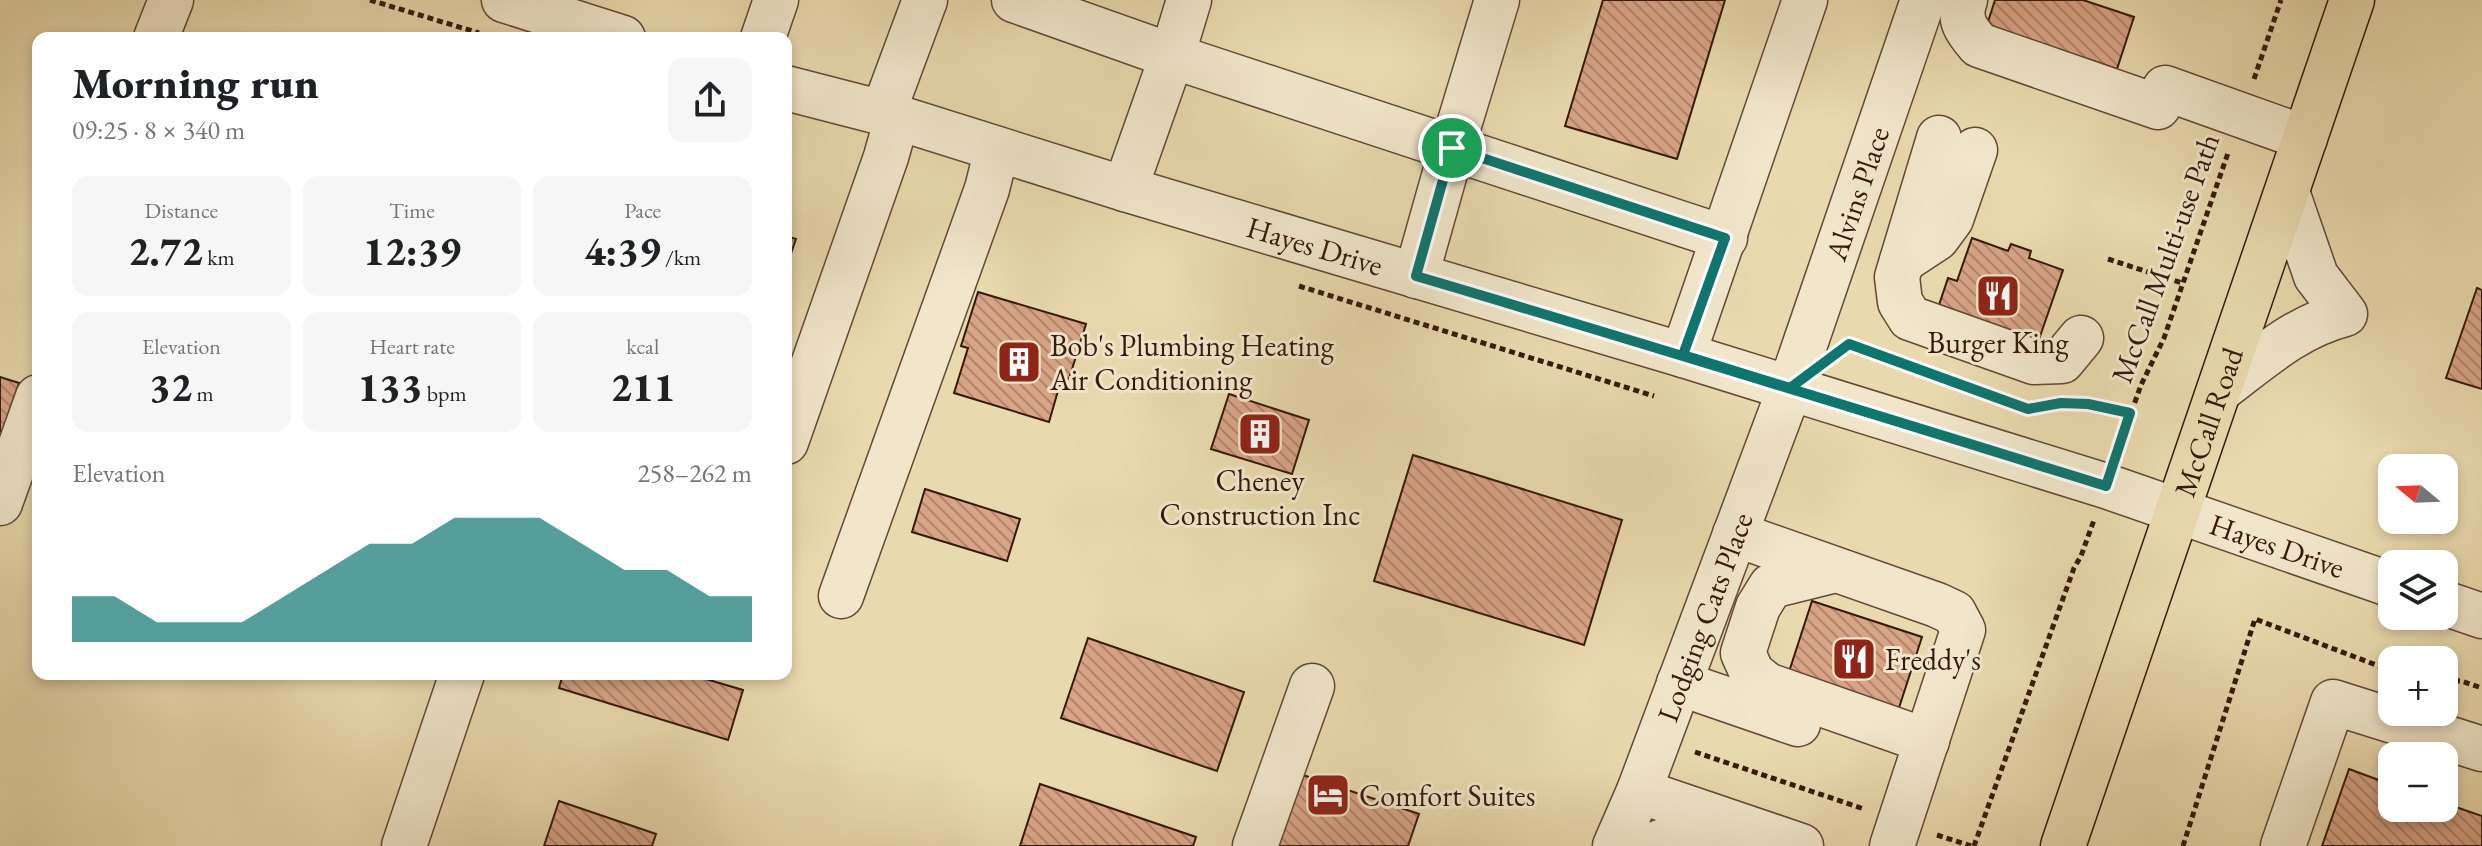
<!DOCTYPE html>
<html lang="en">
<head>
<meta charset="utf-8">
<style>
	:root { --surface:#fff; --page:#f6f6f6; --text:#202124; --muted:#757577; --accent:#0f766e }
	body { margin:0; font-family:"EB Garamond",serif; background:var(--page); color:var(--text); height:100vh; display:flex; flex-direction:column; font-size:30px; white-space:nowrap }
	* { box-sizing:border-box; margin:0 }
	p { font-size:26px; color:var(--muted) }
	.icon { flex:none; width:44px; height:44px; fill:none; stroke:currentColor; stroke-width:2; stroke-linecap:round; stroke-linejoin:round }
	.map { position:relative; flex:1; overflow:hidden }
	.sheet { position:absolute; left:32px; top:32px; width:760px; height:648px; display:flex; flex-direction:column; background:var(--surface); border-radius:16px; box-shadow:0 4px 12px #0003 }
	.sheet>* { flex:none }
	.needle { width:52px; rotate:289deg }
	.tools { position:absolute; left:2378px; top:454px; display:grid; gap:16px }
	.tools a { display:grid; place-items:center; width:80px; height:80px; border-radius:16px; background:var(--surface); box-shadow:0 4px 12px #0003; font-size:40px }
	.pin { position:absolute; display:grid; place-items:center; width:68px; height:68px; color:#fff; margin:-34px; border:4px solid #fff; border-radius:50%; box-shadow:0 2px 8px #0007 }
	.round { display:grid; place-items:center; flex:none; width:84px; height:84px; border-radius:16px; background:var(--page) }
	.overview { display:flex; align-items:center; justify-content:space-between; height:136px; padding:0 40px }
	h1 { font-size:44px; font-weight:800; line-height:60px }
	.figures { display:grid; grid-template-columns:repeat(3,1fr); gap:12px; height:136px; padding:8px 40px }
	.figures div { display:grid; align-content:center; border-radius:16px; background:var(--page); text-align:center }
	.figures b { font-size:40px; font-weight:800 }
	.figures small { font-size:22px; font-weight:400 }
	.figures p { font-size:22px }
	.chart { height:224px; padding:16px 40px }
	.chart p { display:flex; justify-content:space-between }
	.chart svg { width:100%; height:144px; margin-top:8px; fill:var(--accent); opacity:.7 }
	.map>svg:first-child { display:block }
	.building { fill:url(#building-back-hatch); stroke:#36190d; stroke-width:2 }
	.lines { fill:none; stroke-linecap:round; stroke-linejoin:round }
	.minor-casing { stroke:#634935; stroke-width:47 }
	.major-casing { stroke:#36190d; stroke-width:47 }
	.path { stroke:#36190d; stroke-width:5; stroke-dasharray:6 4; stroke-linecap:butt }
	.minor { stroke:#f1e6ca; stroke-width:44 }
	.major { stroke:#e9d9ae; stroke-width:44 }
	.route-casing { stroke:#fff; stroke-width:16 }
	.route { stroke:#0f766e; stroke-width:10 }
	.labels { text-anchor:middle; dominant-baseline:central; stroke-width:6; stroke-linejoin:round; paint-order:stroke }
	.street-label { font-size:30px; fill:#36190d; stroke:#f1e6ca }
	.poi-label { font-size:30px; fill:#36190d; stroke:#f1e6ca; text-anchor:start }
</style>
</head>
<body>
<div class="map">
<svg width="2482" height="846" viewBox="0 0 2482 846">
	<defs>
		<pattern id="building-back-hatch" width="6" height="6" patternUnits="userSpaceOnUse" patternTransform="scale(2)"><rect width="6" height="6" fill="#d8a486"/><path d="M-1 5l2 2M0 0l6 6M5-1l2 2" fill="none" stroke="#b0856c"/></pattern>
	</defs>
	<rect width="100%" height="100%" fill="#e9d9ae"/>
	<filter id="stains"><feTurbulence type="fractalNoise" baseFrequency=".0025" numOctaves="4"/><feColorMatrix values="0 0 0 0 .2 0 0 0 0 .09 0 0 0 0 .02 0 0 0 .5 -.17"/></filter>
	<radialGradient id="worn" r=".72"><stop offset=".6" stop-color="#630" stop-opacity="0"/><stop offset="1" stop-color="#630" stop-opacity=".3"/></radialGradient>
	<g class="building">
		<path d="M1603 0H1725L1677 159 1565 126Z"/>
		<path d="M1995 0H2083L2134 17 2117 69 2088 59 2087 62 1987 25Z"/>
		<path d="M786 236 796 239 786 268Z"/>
		<path d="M1972 238 2008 251 2011 244 2031 251 2029 258 2063 270 2037 345 1937 311 1948 278 1957 281Z"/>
		<path d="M2477 288 2482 290V389L2446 378Z"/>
		<path d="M978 292 1086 324 1069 379 1062 377 1049 422 954 393 968 348 961 346Z"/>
		<path d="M0 377 19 383 2 432 0 431Z"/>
		<path d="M1229 394 1309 420 1292 474 1211 449Z"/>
		<path d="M1413 455 1622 520 1584 645 1374 581Z"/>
		<path d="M925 489 1020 519 1007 561 912 532Z"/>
		<path d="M1812 601 1922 637 1896 717 1786 681Z"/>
		<path d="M1088 638 1244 692 1217 771 1061 718Z"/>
		<path d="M563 674H689L743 690 728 740 559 688Z"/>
		<path d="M2349 769 2392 785V808H2444V803L2482 816V846H2322Z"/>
		<path d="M1303 775 1419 814 1408 846H1278Z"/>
		<path d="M1040 784 1196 837 1193 846H1020Z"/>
		<path d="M559 801 656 834 652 846H544Z"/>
	</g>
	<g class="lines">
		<g class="minor-casing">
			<g id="minor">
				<path d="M504 0 623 38"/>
				<path d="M1014 0 1172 56 1725 238"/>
				<path d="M1965 0C1958 20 1966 30 1979 45L2158 107"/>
				<path d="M156 38 171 0"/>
				<path d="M763 38 776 0"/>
				<path id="s1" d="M786 88 883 113 1125 189 1683 355 2106 486 2392 585"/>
				<path d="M2165 88 2305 138"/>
				<path d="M883 113 925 0"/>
				<path d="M1939 138 1897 277 1900 302 1910 318 2034 362 2062 361 2081 338"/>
				<path d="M1125 189 1172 56 1189 0"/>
				<path d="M1902 261 1937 238 1951 219 1975 150"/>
				<path d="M1416 276 1452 148 1497 0"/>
				<path d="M1683 355 1805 0"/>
				<path d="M2221 389C2261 359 2295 327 2345 314L2316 276 2287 192"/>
				<path d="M786 442 886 157 897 118"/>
				<path d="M0 503 38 397"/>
				<path d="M1735 534 1937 605 1954 613 1963 630 1892 846"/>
				<path d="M1836 570 1771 586 1758 607 1743 653 1752 673 1767 685 1927 741"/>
				<path d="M841 596 987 189 997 149"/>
				<path d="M2444 603 2482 616"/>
				<path d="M1679 683 1798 724"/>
				<path d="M1639 791 1801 846"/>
				<path d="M404 846 462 674"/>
				<path d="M1255 846 1312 686"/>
				<path id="s2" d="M1615 846 1639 791 1790 388 1923 0"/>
				<path d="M1650 846 1677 836 1710 846"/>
				<path d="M2283 846 2333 702 2482 749"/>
			</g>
		</g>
		<g class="major-casing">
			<g id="major">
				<path id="s3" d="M2063 846 2352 0"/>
			</g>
		</g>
		<g class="path">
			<path d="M370 0 479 33"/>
			<path d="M2254 79 2281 0"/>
			<path d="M2108 259 2182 283"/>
			<path d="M1299 286 1654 396"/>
			<path d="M1845 347 1849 344 2028 409 2054 404"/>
			<path d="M2064 403 2088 404 2130 413"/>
			<path d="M2118 450 2141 385 2164 338 2228 153"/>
			<path d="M2444 680 2461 681 2482 688"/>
			<path d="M1695 752 1864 809"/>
			<path d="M1937 835 1971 846"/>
			<path d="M1974 846 2074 568 2081 556 2094 520"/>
			<path d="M2183 846 2255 619 2392 671"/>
		</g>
		<use href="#minor" class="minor"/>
		<use href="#major" class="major"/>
	</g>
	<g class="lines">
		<g class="route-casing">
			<path id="route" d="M1452 148 1416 276C1647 344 1876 415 2106 486L2130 413 2088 404 2061 403 2028 409 1849 344 1790 388 1683 355 1725 238 1452 148"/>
		</g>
		<use href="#route" class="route"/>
	</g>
	<defs>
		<g id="restaurant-square" transform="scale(2.3)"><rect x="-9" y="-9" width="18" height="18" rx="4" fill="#8f2418" stroke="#f1e6ca"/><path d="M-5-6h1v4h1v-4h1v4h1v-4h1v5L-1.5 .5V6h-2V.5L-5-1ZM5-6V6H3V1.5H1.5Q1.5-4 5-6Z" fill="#fff"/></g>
		<g id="building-square" transform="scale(2.3)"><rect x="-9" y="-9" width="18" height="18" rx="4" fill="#8f2418" stroke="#f1e6ca"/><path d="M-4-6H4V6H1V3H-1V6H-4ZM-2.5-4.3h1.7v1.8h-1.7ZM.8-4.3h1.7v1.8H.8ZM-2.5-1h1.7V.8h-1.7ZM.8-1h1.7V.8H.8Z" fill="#fff"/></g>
		<g id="hotel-square" transform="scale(2.3)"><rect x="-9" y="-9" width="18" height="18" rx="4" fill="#8f2418" stroke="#f1e6ca"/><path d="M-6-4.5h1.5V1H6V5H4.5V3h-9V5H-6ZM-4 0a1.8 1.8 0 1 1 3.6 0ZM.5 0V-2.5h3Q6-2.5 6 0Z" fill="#fff"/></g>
	</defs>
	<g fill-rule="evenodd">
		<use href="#restaurant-square" x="1998" y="296"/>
		<use href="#building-square" x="1019" y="362"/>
		<use href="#building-square" x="1260" y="434"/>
		<use href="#restaurant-square" x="1854" y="659"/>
		<use href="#hotel-square" x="1328" y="795"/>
	</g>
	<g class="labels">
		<g class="street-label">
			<text stroke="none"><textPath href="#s2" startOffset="696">Alvins Place</textPath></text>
			<text stroke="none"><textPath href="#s1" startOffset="552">Hayes Drive</textPath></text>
			<text transform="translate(2165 258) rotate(-70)">McCall Multi-use Path</text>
			<text stroke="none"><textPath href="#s3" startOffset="448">McCall Road</textPath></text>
			<text stroke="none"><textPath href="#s1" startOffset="1560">Hayes Drive</textPath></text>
			<text stroke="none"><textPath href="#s2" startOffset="246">Lodging Cats Place</textPath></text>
		</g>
		<g class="poi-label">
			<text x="1998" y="342" text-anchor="middle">Burger King</text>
			<text x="1050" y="345">Bob's Plumbing Heating<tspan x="1050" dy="34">Air Conditioning</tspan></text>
			<text x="1260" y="480" text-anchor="middle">Cheney<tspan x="1260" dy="34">Construction Inc</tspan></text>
			<text x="1885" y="659">Freddy's</text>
			<text x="1359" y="795">Comfort Suites</text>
		</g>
	</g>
	<rect width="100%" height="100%" filter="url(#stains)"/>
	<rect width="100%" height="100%" fill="url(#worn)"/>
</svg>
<div class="tools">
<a><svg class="needle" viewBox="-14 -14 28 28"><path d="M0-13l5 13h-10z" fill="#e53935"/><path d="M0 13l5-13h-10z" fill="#757577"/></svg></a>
<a><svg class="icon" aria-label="layers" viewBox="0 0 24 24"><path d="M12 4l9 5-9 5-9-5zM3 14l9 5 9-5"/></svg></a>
<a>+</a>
<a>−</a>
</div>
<div class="pin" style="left:1452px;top:148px;background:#1e9e55"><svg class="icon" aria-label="arrive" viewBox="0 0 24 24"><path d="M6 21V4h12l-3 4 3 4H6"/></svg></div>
<section class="sheet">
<div class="overview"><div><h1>Morning run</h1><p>09:25 · 8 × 340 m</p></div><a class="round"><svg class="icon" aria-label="share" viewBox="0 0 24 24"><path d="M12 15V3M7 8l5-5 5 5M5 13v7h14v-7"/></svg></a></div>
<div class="figures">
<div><p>Distance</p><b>2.72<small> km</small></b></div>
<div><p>Time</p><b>12:39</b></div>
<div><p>Pace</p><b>4:39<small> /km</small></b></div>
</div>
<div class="figures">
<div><p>Elevation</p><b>32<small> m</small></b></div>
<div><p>Heart rate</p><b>133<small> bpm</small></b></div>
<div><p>kcal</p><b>211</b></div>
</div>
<div class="chart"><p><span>Elevation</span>258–262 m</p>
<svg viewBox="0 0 160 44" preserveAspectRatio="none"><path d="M0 44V30L10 30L20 38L30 38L40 38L50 30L60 22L70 14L80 14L90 6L100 6L110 6L120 14L130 22L140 22L150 30L160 30V44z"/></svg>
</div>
</section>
</div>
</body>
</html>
